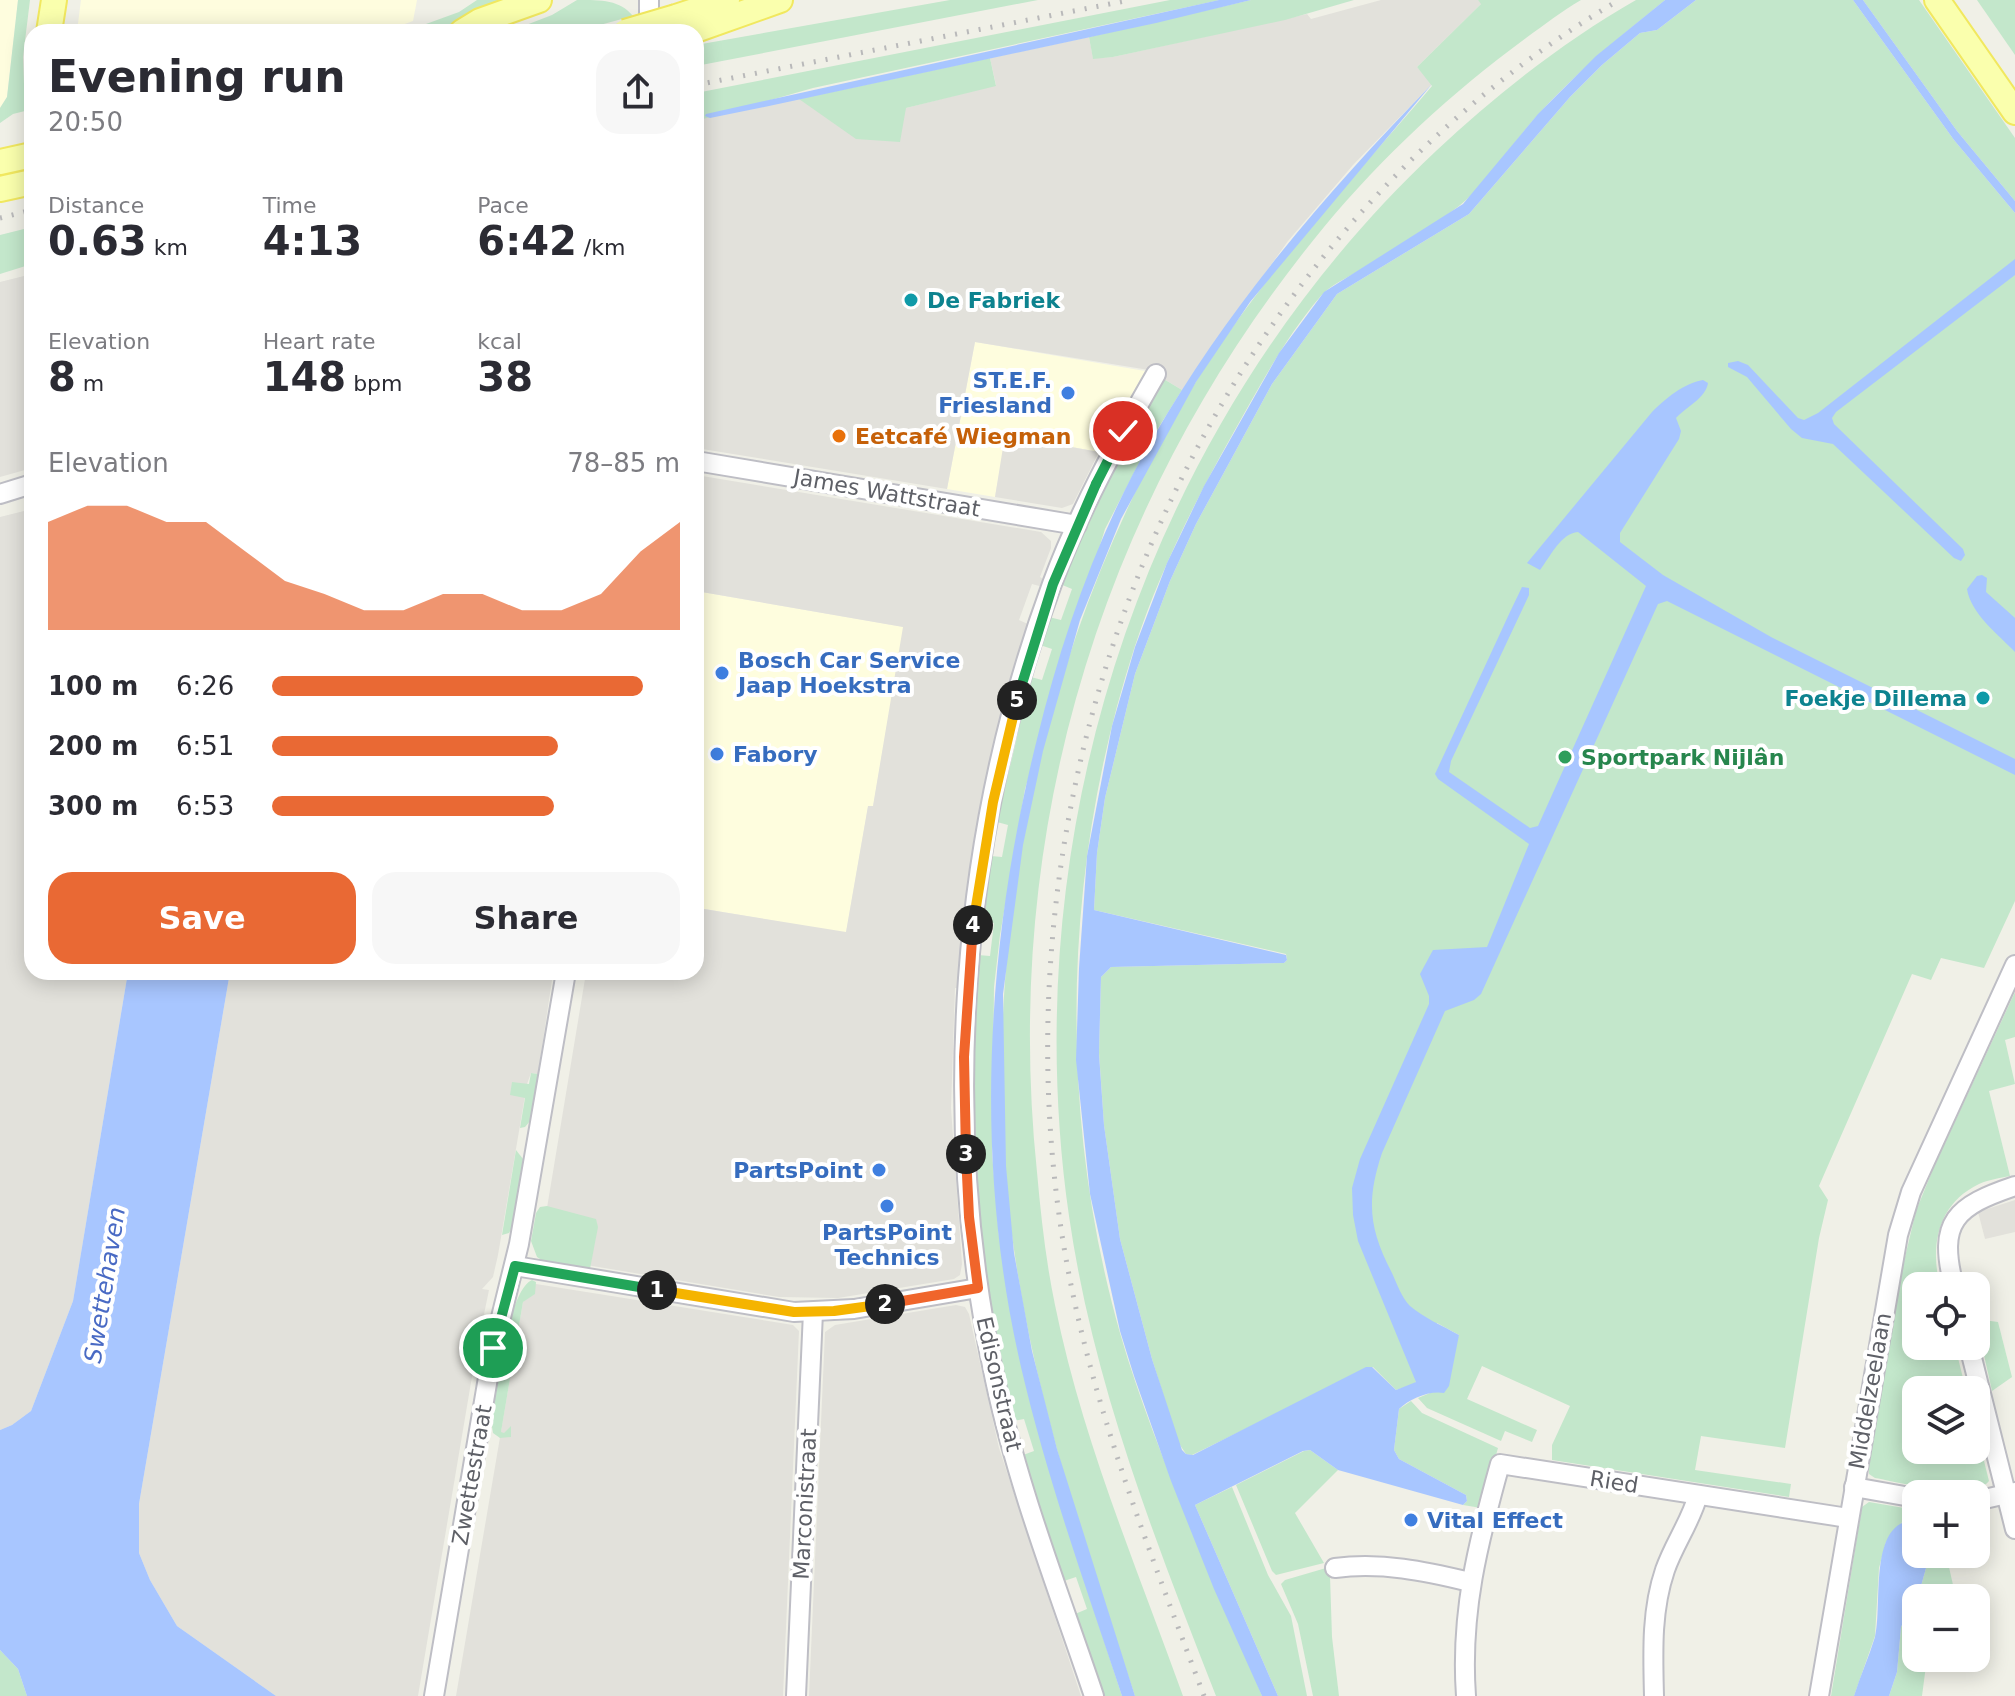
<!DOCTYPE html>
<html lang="en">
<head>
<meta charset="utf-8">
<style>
	:root { --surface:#fff; --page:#f7f7f7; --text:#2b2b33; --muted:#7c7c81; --accent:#e96934 }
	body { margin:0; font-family:"DejaVu Sans",sans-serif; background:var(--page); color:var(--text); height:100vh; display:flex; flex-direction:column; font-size:30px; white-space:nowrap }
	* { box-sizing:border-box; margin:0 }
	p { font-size:26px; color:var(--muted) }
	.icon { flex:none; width:44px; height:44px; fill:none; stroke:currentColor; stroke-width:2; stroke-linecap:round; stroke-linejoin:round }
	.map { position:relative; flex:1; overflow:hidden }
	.side { position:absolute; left:24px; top:24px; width:680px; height:956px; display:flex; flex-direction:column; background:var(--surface); border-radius:24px; box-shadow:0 4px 20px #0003 }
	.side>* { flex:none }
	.tools { position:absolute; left:1902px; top:1272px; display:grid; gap:16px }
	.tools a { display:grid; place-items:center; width:88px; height:88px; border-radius:16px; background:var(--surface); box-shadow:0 4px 20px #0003; font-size:40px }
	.pin { position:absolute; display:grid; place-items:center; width:68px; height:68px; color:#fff; margin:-34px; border:4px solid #fff; border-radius:50%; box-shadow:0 2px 8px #0007 }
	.km { position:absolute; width:40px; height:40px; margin:-20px; border-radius:50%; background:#222; color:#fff; font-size:22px; line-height:40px; text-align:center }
	.round { display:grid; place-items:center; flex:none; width:84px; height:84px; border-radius:24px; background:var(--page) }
	.overview { display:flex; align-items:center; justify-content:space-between; height:136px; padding:0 24px }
	h1 { font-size:44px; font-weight:800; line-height:60px }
	.stats { display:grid; grid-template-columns:repeat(3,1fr); gap:12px; height:136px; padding:8px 24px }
	.stats div { display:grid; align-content:center }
	.stats b { font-size:40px; font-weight:800 }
	.stats small { font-size:22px; font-weight:400 }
	.stats p { font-size:22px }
	.chart { height:224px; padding:16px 24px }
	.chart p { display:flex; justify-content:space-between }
	.chart svg { width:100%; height:144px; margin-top:8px; fill:var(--accent); opacity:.7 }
	.cta { display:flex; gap:16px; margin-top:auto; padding:16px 24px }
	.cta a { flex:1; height:92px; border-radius:24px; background:var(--accent); color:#fff; font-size:32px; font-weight:800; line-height:92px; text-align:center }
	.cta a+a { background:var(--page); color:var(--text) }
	ul { padding:0 24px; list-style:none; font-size:26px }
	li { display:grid; grid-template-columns:128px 96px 1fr; align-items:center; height:60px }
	li i { height:20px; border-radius:10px; background:var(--accent) }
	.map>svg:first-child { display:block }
	.commercial { fill:#fefdde }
	.industrial { fill:#e2e1db }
	.green { fill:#c3e7cb }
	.water { fill:#a8c6ff }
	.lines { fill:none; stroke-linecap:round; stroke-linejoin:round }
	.minor-casing { stroke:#bebec5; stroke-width:22 }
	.major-casing { stroke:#f1e85f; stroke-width:28 }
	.minor { stroke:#fff; stroke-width:18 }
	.major { stroke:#faffad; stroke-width:24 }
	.rail { stroke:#b9b9ba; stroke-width:5; stroke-dasharray:2 10; stroke-linecap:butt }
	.major-bridge-casing { stroke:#f1e85f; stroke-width:28; stroke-linecap:butt }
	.major-bridge { stroke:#faffad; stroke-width:24 }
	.split-1-casing { stroke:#fff; stroke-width:16 }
	.split-2-casing { stroke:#fff; stroke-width:16 }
	.split-3-casing { stroke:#fff; stroke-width:16 }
	.split-4-casing { stroke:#fff; stroke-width:16 }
	.split-5-casing { stroke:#fff; stroke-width:16 }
	.split-6-casing { stroke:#fff; stroke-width:16 }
	.split-7-casing { stroke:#fff; stroke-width:16 }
	.split-1 { stroke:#22a559; stroke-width:10 }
	.split-2 { stroke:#f5b400; stroke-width:10 }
	.split-3 { stroke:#f0652b; stroke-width:10 }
	.split-4 { stroke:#f0652b; stroke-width:10 }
	.split-5 { stroke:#f5b400; stroke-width:10 }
	.split-6 { stroke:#22a559; stroke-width:10 }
	.split-7 { stroke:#22a559; stroke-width:10 }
	.culture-dot { fill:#0f9aa8; stroke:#fff; stroke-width:3 }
	.shop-dot { fill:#3f7fe0; stroke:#fff; stroke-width:3 }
	.food-dot { fill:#e8710a; stroke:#fff; stroke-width:3 }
	.leisure-dot { fill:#2e9e5b; stroke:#fff; stroke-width:3 }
	.labels { text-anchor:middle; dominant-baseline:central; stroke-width:8; stroke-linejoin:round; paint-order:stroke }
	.culture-label { font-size:22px; font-weight:bold; fill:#0d838f; stroke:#fff; text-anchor:start }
	.shop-label { font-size:22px; font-weight:bold; fill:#366cbe; stroke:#fff; text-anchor:start }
	.food-label { font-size:22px; font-weight:bold; fill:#c56008; stroke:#fff; text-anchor:start }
	.street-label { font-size:22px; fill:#5e6067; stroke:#fff }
	.leisure-label { font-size:22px; font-weight:bold; fill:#27864d; stroke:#fff; text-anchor:start }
	.water-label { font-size:24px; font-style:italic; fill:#496ac4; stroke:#fff }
</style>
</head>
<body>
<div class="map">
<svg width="2015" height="1696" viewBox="0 0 2015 1696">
	<rect width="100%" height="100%" fill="#f0f0e7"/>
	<g class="commercial">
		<path d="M0 0H18L7 97 0 108Z"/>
		<path d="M81 0H417L413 21 383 32H77Z"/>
		<path d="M975 342 1145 371 1099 452 1006 435 995 497 947 489Z"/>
		<path d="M696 591 904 627 873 807H868L846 933 705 909 703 915 696 914Z"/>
	</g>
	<g class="industrial">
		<path d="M1381 0H1478L1482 3 1417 67 1432 84 1353 165 1288 241 1182 390 1149 370 975 342 947 489 696 448V117L812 92 906 108 996 85 990 58 1089 37 1093 58 1113 57 1307 14 1311 19Z"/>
		<path d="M32 274V468L0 477V282Z"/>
		<path d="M1005 435 1099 452 1073 504 1062 508 995 497Z"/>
		<path d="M696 475 1041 532 1051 541V548L1040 577 1044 580 1043 587 1032 584 1019 620 1030 625 959 988H955L951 1108 962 1264 960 1275 954 1279 838 1298 779 1297 550 1259 541 1244 586 973 597 975 598 972H696V914L703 915 704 909 846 932 868 806H873L903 627 696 591Z"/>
		<path d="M32 509V972H128L73 1301 31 1411 12 1425 0 1430V517Z"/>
		<path d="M230 972H546V976L552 980 538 1074 531 1073 527 1084 498 1255 493 1277 482 1289 489 1290 476 1353 418 1696H276L177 1626 150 1580 139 1553V1504Z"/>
		<path d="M2015 1200V1232L1985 1239 1978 1212Z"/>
		<path d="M536 1284 793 1325 799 1331 783 1696H456L523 1302 533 1285Z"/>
		<path d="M956 1305 965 1307 969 1314 999 1448 1081 1696H809L825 1332 835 1325Z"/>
	</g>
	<g class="green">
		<path d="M18 0H30L23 57 25 111 13 114 0 123V108L7 97Z"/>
		<path d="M477 0H509L459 20 443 32H404L459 12Z"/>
		<path d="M577 0C602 0 620 0 633 16L574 32H497L511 27 513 30 552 15Z"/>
		<path d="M950 0H1038L696 66V45Z"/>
		<path d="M1170 0H1220L813 88 696 121V93Z"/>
		<path d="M1251 0H1354L1285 20 1113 57 1093 59 1089 37Z"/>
		<path d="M1478 0H1581C1562 11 1544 25 1526 38 1451 93 1383 156 1324 227 1103 495 1001 827 1037 1172 1041 1217 1046 1262 1055 1305 1082 1439 1137 1568 1183 1696H1135C1087 1552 1037 1407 1015 1256 970 962 1040 632 1197 380 1264 273 1351 181 1432 86L1417 67 1481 4Z"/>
		<path d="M1636 0H1665C1620 37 1574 74 1535 118 1513 143 1483 188 1459 206 1428 230 1393 249 1360 270 1347 278 1330 285 1320 297 1284 339 1258 389 1231 437 1193 505 1158 575 1134 649 1063 868 1057 1111 1120 1333 1156 1458 1215 1575 1262 1696H1216C1155 1540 1093 1383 1069 1216 1013 826 1148 422 1436 151 1497 94 1564 41 1636 0Z"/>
		<path d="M1696 0H1853L1954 140 2015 213V901L1984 968 1941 958 1931 980 1912 974 1819 1186 1828 1200 1819 1238 1785 1448 1701 1436 1695 1470 1791 1484 1789 1497 1552 1460V1445L1570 1406 1482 1366 1467 1399 1537 1430 1532 1442 1505 1431 1501 1441 1427 1408 1418 1398 1435 1391 1459 1335 1437 1323 1415 1384 1396 1390 1373 1367 1192 1455 1186 1454 1178 1442 1152 1359 1120 1239 1104 1125 1099 1053 1101 977 1111 967 1284 963 1287 960 1286 954 1094 910 1097 853 1105 798 1135 674 1170 581 1196 524 1272 384 1337 294 1469 214 1570 97 1602 65 1640 33 1657 30Z"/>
		<path d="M1863 0H1919L2015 138V201L1957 131Z"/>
		<path d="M1977 0H2015V55Z"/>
		<path d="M990 58 996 86 906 108 900 142 856 139 799 99Z"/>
		<path d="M32 227V264L0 274V235Z"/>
		<path d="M1162 378 1182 390 1152 438 1105 529 1025 789 1000 935 994 987 992 1153 999 1237 1067 1527 1122 1696H1102L1075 1614 1087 1609 1076 1577 1064 1581 1023 1455 1034 1451 1024 1419 1013 1421C985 1309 972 1193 972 1077 972 1036 976 996 978 955L990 956 994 923 982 921 991 856 1002 857 1008 825 997 822 1031 677 1042 680 1052 649 1040 645 1049 617 1061 620 1072 589 1060 584 1117 459Z"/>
		<path d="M2015 992V1037L2005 1040 2015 1084 1989 1091 2010 1176C2000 1178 1988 1180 1979 1184 1937 1204 1930 1247 1940 1286H1916V1346H1955L1966 1390H1916V1450H1976V1429L1989 1481C1972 1503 1900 1482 1875 1478L1869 1474V1466L1900 1278 1916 1211 1933 1169Z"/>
		<path d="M531 1073 538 1074 530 1121 525 1127 520 1128 525 1098 510 1095 512 1082 529 1084Z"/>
		<path d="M516 1150 523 1159 512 1228 509 1233 502 1235Z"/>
		<path d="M547 1206 596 1219 598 1227 590 1269 546 1263 537 1257 531 1241 536 1213 540 1207Z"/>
		<path d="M532 1280 536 1282 535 1294 523 1302 501 1432 504 1433 511 1426V1437L500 1438 493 1433 491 1421C496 1393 508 1290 532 1280Z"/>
		<path d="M1976 1319 1998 1322 2012 1377 1992 1391Z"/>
		<path d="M1411 1401 1422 1413 1498 1448 1481 1508 1463 1505 1467 1501 1466 1495 1399 1459 1394 1450 1399 1409Z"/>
		<path d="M1310 1450 1338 1470 1295 1513 1324 1563 1276 1575 1272 1571 1236 1485 1304 1451Z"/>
		<path d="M1232 1487 1268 1575 1291 1616 1307 1696H1278L1195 1505Z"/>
		<path d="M1869 1502 1916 1510V1522L1903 1521 1886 1542 1879 1568 1875 1636 1854 1696H1831L1862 1507Z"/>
		<path d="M1930 1554H1946L1956 1598H1916V1658H1927L1922 1696H1889L1897 1672 1901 1627 1921 1586Z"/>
		<path d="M1326 1568 1330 1576 1332 1637 1339 1696H1313L1298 1624 1281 1584 1285 1580Z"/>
		<path d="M0 1650 18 1669 27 1696H0Z"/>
	</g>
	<g class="water">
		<path d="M1219 0H1251L1156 23 769 106 710 118 705 116 706 114Z"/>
		<path d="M1665 0H1696L1657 30 1640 33 1602 65 1570 97 1469 214 1337 294 1272 384 1196 524 1170 581 1135 674 1105 798 1097 853 1094 910 1286 955 1287 960 1284 963 1111 967 1101 977 1099 1054 1104 1125 1120 1239 1152 1359 1182 1450 1186 1454 1193 1455 1366 1367H1372L1396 1390 1416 1382 1358 1241 1353 1215 1352 1188 1360 1159 1429 1004V996L1420 974 1433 950 1487 947 1529 844 1438 779 1435 774 1510 612 1522 587 1529 588V595L1451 761 1449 772 1530 828 1538 826 1646 586 1578 532C1561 533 1550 557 1540 570L1527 563 1652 412C1665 399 1684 383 1703 380L1708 383C1706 398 1686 407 1676 418L1681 431 1679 439 1620 533V542L1663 575 1771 637 2015 759V775L1667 601 1658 604 1481 994 1474 1000 1445 1011 1382 1153C1366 1201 1369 1229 1392 1273 1397 1284 1402 1298 1410 1306 1424 1318 1443 1326 1459 1335L1449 1386 1444 1393C1430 1390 1409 1399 1399 1409L1394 1450 1399 1459 1466 1495 1467 1501 1463 1505 1338 1470 1310 1450 1303 1451 1195 1505 1278 1696H1262L1214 1589 1171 1481 1134 1376 1120 1331 1090 1194 1076 1060 1079 968 1087 856 1112 726 1135 647 1167 563 1204 486 1279 353 1324 292 1463 204 1538 114 1596 56Z"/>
		<path d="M1853 0H1863L1957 131 2015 201V213L1954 140Z"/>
		<path d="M1432 84 1250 302 1196 382 1121 519 1080 620 1043 751 1023 845 1003 994 1006 1166 1014 1253 1032 1351 1057 1449 1135 1696H1122C1086 1587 1047 1479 1021 1367 973 1160 986 944 1037 739 1063 633 1099 530 1154 436 1230 304 1327 192 1432 84Z"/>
		<path d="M2015 259V275L1836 412 1832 418 1834 424 1963 549 1965 555 1961 561 1954 558 1833 444 1802 438 1791 429 1747 377 1728 367V363L1738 361 1748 365 1798 418 1804 420 1818 413Z"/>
		<path d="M1982 575 1987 578 1986 592 2015 618V652C1998 634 1971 614 1967 589L1977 576Z"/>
		<path d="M128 972H230L139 1504V1553L150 1580 177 1626 276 1696H27L18 1669 0 1650V1430L12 1425 31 1411 73 1301Z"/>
		<path d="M1911 1520 1916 1522V1554H1930L1921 1586 1901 1627 1897 1672 1889 1696H1854C1860 1676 1869 1657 1875 1637 1883 1605 1868 1527 1911 1520Z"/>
	</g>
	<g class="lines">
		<g class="minor-casing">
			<g id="minor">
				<path d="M649 0V32"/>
				<path d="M696 461 1077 525"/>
				<path d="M0 494 32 484"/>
				<path d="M515 1266 794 1312 854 1309 978 1288"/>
				<path d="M1954 1286C1937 1221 1956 1206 2015 1186"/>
				<path d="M1969 1346 2015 1529"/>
				<path d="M1854 1487 1916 1498"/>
				<path d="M1976 1501 2015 1492"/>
				<path d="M1335 1568C1382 1562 1424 1571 1470 1582"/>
				<path d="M434 1696 492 1354 519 1244 566 972"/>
				<path d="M796 1696 813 1312"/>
				<path d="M1094 1696C1059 1592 1018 1488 995 1380 939 1120 960 834 1052 584 1079 511 1117 442 1156 374"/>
				<path d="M1466 1696C1460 1613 1478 1543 1500 1464L1848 1518"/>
				<path d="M1654 1696C1653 1654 1651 1611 1665 1570 1674 1544 1691 1521 1698 1495"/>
				<path d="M1819 1696 1898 1235 1911 1192 2015 965"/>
			</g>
		</g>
		<g class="major-casing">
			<g id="major">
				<path d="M1937 0 2015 112"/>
				<path d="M676 17 727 0"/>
				<path d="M49 32 54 0"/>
				<path d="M462 32 480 21 539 0"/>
				<path d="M690 32 780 0"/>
				<path d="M0 162 32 155"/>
				<path d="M0 189 32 182"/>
			</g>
		</g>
		<use href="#minor" class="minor"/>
		<use href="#major" class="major"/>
		<g class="rail">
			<path d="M696 85 1130 0"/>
			<path d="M0 218 32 210"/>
			<path d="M1204 1696C1144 1536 1080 1377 1058 1207 997 742 1209 242 1619 0"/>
		</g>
		<g class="major-bridge-casing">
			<path id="major-bridge" d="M625 32 676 17"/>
		</g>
		<use href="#major-bridge" class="major-bridge"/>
	</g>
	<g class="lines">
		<g class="split-1-casing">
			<path id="split-1" d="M493 1348 515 1266 657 1290"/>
		</g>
		<g class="split-2-casing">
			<path id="split-2" d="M657 1290 794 1312 834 1311 885 1304"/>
		</g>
		<g class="split-3-casing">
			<path id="split-3" d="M885 1304 978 1288 969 1217 966 1154"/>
		</g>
		<g class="split-4-casing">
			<path id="split-4" d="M966 1154 964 1057 973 925"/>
		</g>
		<g class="split-5-casing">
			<path id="split-5" d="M973 925 993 802 1017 700"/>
		</g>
		<g class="split-6-casing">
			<path id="split-6" d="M1017 700 1053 584 1096 484"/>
		</g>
		<g class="split-7-casing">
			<path id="split-7" d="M1096 484 1123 431"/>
		</g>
		<use href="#split-1" class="split-1"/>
		<use href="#split-2" class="split-2"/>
		<use href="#split-3" class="split-3"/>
		<use href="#split-4" class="split-4"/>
		<use href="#split-5" class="split-5"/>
		<use href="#split-6" class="split-6"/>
		<use href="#split-7" class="split-7"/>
	</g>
	<g class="culture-dot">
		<circle cx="911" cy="300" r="8"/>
		<circle cx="1983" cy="698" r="8"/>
	</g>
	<g class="shop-dot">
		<circle cx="1068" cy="393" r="8"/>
		<circle cx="722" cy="673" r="8"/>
		<circle cx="717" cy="754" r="8"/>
		<circle cx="879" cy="1170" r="8"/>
		<circle cx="887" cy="1206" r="8"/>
		<circle cx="1411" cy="1520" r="8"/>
	</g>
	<circle class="food-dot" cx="839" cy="436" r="8"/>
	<circle class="leisure-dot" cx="1565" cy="757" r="8"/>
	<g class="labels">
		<g class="culture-label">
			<text x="927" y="300">De Fabriek</text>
			<text x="1967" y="698" text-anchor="end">Foekje Dillema</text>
		</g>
		<g class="shop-label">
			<text x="1052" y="380" text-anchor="end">ST.E.F.<tspan x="1052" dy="25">Friesland</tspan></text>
			<text x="738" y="660">Bosch Car Service<tspan x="738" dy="25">Jaap Hoekstra</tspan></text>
			<text x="733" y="754">Fabory</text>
			<text x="863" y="1170" text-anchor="end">PartsPoint</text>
			<text x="887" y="1232" text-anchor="middle">PartsPoint<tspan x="887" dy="25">Technics</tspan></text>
			<text x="1427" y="1520">Vital Effect</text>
		</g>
		<g class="food-label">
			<text x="855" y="436">Eetcafé Wiegman</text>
		</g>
		<g class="street-label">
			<text transform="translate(887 493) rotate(10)">James Wattstraat</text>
			<text transform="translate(999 1384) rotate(77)">Edisonstraat</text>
			<text transform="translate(1870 1391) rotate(-80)">Middelzeelaan</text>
			<text transform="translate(472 1475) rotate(-80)">Zwettestraat</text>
			<text transform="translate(1614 1482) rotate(9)">Ried</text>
			<text transform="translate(805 1504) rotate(-87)">Marconistraat</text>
		</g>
		<g class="leisure-label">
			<text x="1581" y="757">Sportpark Nijlân</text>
		</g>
		<g class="water-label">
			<text transform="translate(105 1285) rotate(-81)">Swettehaven</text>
		</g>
	</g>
</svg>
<div class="tools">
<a><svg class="icon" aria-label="locate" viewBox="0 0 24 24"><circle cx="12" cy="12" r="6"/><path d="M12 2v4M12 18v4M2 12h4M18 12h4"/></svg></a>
<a><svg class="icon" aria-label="layers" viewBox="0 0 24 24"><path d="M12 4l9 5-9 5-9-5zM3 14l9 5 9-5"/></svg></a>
<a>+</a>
<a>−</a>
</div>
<div class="pin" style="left:493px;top:1348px;background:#1e9e55"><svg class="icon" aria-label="arrive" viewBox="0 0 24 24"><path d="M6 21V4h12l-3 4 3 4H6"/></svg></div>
<div class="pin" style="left:1123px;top:431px;background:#d93025"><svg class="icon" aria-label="check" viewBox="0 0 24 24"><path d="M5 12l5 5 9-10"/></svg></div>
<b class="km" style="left:657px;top:1290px">1</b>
<b class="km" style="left:885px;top:1304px">2</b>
<b class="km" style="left:966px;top:1154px">3</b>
<b class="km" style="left:973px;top:925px">4</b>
<b class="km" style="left:1017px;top:700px">5</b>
<section class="side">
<div class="overview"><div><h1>Evening run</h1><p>20:50</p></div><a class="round"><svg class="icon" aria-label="share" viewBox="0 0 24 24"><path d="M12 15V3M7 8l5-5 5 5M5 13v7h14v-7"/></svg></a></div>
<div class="stats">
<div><p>Distance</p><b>0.63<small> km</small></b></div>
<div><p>Time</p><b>4:13</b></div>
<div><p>Pace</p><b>6:42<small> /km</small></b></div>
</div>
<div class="stats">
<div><p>Elevation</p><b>8<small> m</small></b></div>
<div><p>Heart rate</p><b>148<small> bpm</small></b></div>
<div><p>kcal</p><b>38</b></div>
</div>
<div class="chart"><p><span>Elevation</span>78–85 m</p>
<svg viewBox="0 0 160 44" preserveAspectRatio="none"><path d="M0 44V11L10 6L20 6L30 11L40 11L50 20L60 29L70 33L80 38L90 38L100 33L110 33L120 38L130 38L140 33L150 20L160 11V44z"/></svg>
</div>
<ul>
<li><b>100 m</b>6:26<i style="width:91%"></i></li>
<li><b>200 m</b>6:51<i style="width:70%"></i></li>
<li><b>300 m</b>6:53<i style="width:69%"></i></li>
</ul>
<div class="cta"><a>Save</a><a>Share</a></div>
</section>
</div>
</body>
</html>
